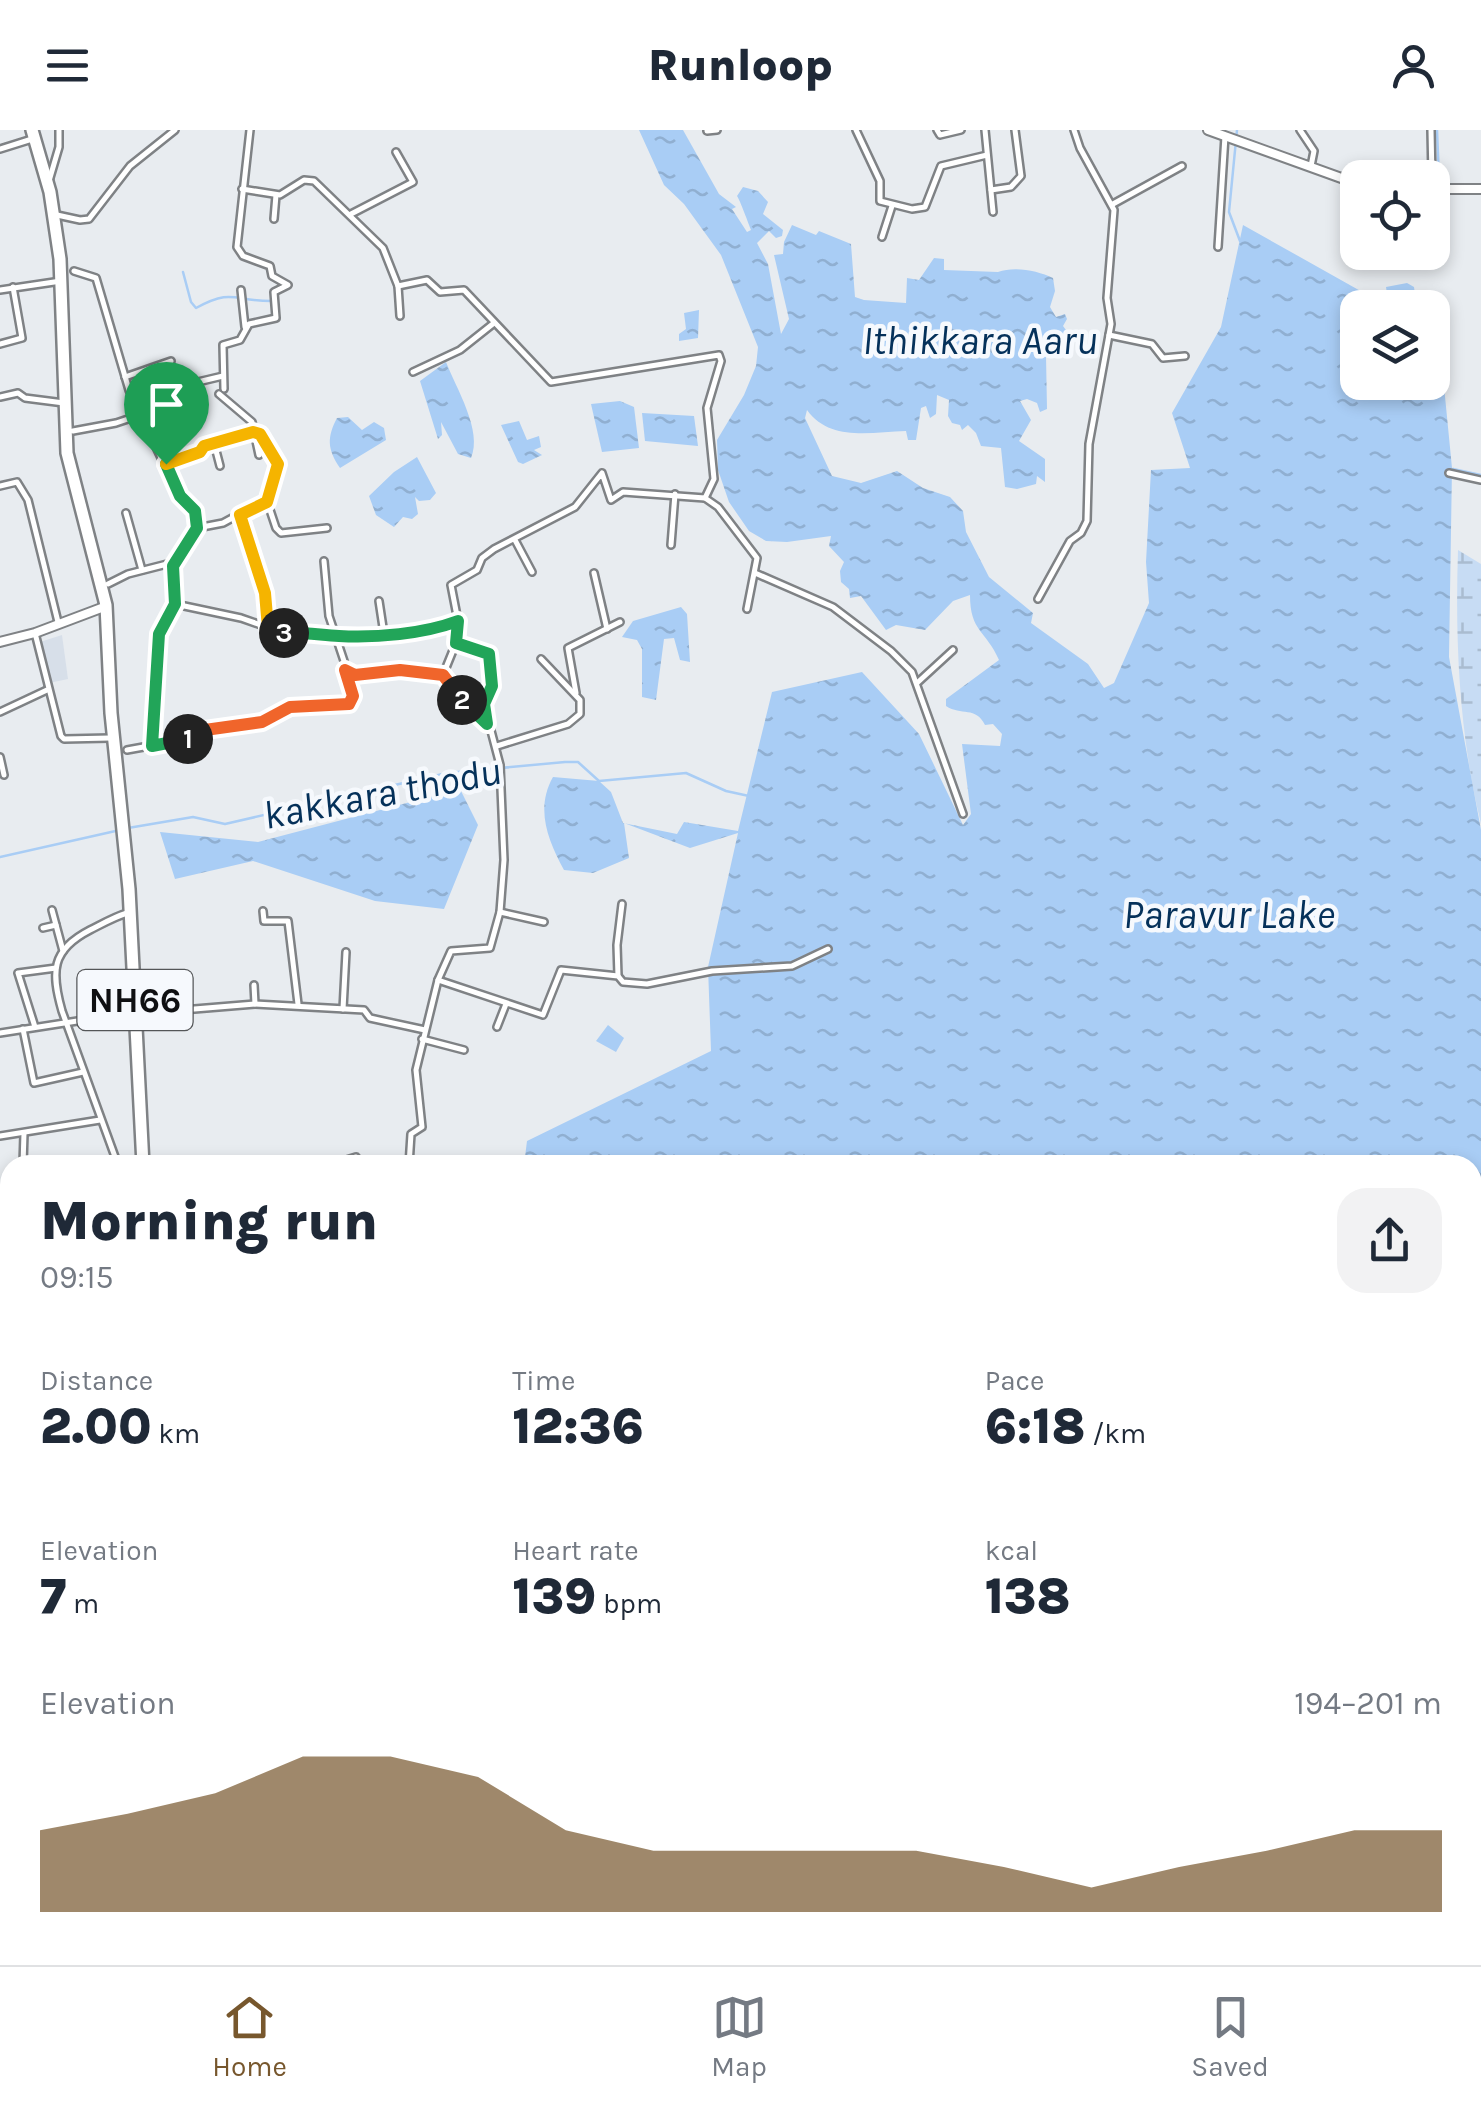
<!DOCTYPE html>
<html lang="en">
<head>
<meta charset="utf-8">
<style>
	:root { --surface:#fff; --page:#f2f2f3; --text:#1f2937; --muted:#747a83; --line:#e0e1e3; --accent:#77572d }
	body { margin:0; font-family:Karla,sans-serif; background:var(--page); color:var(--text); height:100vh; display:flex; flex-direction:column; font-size:38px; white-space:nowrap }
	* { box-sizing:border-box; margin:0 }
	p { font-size:32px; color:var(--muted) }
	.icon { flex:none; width:55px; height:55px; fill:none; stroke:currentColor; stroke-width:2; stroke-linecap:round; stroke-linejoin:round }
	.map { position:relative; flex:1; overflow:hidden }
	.details { position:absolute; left:0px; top:1025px; width:1482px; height:810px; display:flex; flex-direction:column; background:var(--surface); border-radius:30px 30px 0 0; box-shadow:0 5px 15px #0003 }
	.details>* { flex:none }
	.tools { position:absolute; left:1340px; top:30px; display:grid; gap:20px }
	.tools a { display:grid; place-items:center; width:110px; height:110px; border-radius:20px; background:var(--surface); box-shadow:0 5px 15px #0003; font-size:50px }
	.pin { position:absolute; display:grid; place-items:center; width:85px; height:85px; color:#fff; margin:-102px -42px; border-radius:50% 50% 50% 0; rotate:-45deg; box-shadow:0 0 10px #0007 }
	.pin .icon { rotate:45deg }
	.km { position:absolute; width:50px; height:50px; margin:-25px; border-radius:50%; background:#222; color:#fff; font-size:28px; line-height:50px; text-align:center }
	.round { display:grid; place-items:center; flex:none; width:105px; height:105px; border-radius:30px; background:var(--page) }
	.headline { display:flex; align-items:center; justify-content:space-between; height:170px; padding:0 40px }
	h1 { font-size:55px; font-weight:800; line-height:75px }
	.figures { display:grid; grid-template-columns:repeat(3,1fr); gap:15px; height:170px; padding:10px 40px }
	.figures div { display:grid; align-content:center }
	.figures b { font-size:50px; font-weight:800 }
	.figures small { font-size:28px; font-weight:400 }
	.figures p { font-size:28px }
	.chart { height:280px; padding:20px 40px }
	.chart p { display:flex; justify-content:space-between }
	.chart svg { width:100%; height:180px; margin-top:10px; fill:var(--accent); opacity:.7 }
	header { display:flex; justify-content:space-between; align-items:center; height:130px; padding:0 40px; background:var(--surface); font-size:45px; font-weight:800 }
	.dock { display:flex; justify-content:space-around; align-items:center; height:140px; border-top:2px solid var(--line); background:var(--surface); font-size:28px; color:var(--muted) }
	.dock a { display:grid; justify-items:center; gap:5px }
	.dock .current { color:var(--accent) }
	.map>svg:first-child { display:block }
	.built { fill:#d7dfe9 }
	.wetland { fill:url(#wetland-marsh) }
	.water { fill:url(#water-ripples) }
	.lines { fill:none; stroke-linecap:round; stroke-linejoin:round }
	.stream { stroke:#a9cdf5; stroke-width:2.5 }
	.street-casing { stroke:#7f8285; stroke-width:10 }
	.secondary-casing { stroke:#7f8285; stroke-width:12 }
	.highway-casing { stroke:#7f8285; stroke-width:16 }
	.street { stroke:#fff; stroke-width:5 }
	.secondary { stroke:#fff; stroke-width:8 }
	.highway { stroke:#fff; stroke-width:11 }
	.split-1-casing { stroke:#fff; stroke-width:20 }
	.split-2-casing { stroke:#fff; stroke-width:20 }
	.split-3-casing { stroke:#fff; stroke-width:20 }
	.split-4-casing { stroke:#fff; stroke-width:20 }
	.split-1 { stroke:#22a559; stroke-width:12 }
	.split-2 { stroke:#f0652b; stroke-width:12 }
	.split-3 { stroke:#22a559; stroke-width:12 }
	.split-4 { stroke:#f5b400; stroke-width:12 }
	.labels { text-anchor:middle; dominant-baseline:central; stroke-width:9; stroke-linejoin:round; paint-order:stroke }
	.shield { fill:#f6f9fd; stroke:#545658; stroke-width:2.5 }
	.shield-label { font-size:35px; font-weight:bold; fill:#0f1012 }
	.water-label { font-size:40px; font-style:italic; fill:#05315a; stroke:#f6f9fd }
</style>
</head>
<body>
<header><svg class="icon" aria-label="menu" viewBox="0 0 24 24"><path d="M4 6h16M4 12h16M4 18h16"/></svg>Runloop<svg class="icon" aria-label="person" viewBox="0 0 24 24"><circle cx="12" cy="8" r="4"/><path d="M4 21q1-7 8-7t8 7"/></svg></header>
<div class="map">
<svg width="1481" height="1835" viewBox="0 0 1481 1835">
	<defs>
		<pattern id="wetland-marsh" width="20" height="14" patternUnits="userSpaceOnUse" patternTransform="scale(2.5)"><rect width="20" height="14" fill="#c7dcf4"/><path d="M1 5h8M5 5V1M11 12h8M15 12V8" fill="none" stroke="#aabcd0"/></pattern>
		<pattern id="water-ripples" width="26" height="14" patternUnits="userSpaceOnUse" patternTransform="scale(2.5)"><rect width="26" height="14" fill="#a9cdf5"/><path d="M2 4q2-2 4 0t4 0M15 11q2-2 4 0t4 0" fill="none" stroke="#90afd1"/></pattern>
	</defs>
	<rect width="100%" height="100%" fill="#e8ecf0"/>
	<g class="built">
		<path d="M62 505 68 549 49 553 40 512Z"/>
		<rect x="427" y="1825" width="73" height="10"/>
	</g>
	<g class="wetland">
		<path d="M1458 420 1481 434V694C1459 604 1455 512 1458 420Z"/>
		<path d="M1472 1490 1481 1499V1705L1472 1704Z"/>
	</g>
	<g class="water">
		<path d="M639 0H683L719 64 736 77 732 79 747 102 751 100C749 95 740 70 737 66L743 57 758 61 768 72 763 84 783 100 782 106 776 108 769 101 757 113 768 134 781 204 789 189 774 125 783 124 784 112 792 95 816 105 819 101 851 114 855 167 864 170 906 173 907 148 919 150 934 128 944 129V140L998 142C1015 136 1038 141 1053 148L1055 161 1050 177 1056 187 1065 184 1067 189 1063 196 1069 204 1068 221 1063 220V208L1053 209 1046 225 1047 279 1040 282 1037 273 1027 269 1020 271 1031 290 1019 311 1045 329V352L1037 346 1036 354 1017 359 1005 357 1001 318 981 316 976 303 968 295 962 300 960 295 952 293 948 286 949 270 937 265 936 284 930 288 926 276 921 278 916 310H908L906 301C871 302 830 312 807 280L805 288 832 346 861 353 897 341 923 358 950 367 963 381 966 402 989 447 1033 483 1031 493 1088 534 1104 558 1114 553 1149 473 1146 432 1151 340 1190 338 1172 283 1221 197 1243 95 1389 177 1386 157 1407 153 1414 157 1415 164 1400 177 1358 178V252H1432L1433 202 1439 205 1452 338 1449 527 1481 700V1485L1472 1477V1035H524L527 1011 711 921 708 837 738 703 690 718 624 693 629 728 593 743 564 740C548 710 535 679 553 647L599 651 611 662 623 693 677 704 684 692 738 701 772 562 862 542 919 604 963 695 971 684 962 614 1000 616 1002 604 993 594 985 595C976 576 961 586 946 576V569L999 530C986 500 970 502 970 465L953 471 925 500 896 495 886 500 861 466 850 468 849 459 841 452 840 441 844 432 829 416 831 406 787 412 766 411 749 401 729 372 718 340 717 310 744 265 756 236 758 217 721 125 684 74 664 55Z"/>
		<path d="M699 180 698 208 679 211V204L686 199 684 183Z"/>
		<path d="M446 232C456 258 483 301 471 328L458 324 441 292 442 305 438 309 420 251Z"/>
		<path d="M620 271 634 277 639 318 602 322 591 274Z"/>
		<path d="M642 283 694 286 698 316 645 311Z"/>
		<path d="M348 287 362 300 374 292 384 298 386 310 340 338C327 319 327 307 337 288Z"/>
		<path d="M519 291 527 310 539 306 541 317 534 320 542 325 523 334 518 332 501 295Z"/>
		<path d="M417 327 436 363 430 370 419 371 415 367 418 384 412 389 403 387 394 397 376 385 369 366 394 342Z"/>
		<path d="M681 477 687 484 690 532 680 530 674 508 664 509 656 570 642 567V519L637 510 622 507 633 491Z"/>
		<path d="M460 659 478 695 444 779 375 771 253 731 175 749 160 702 258 712Z"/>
		<path d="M608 895 624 908 616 922 596 911Z"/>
		<path d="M1472 1551 1481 1555V1681L1475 1682V1698Z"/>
		<path d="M5 1606 10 1611 8 1679 0 1671 3 1626 0 1614Z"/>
	</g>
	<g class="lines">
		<g class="stream">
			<path d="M1237 0 1229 82 1240 111"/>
			<path d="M1437 0 1439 49"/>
			<path d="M183 142 191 172 196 178C233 158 233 171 271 171"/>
			<path d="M1453 339 1481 345"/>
			<path d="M128 698 193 687 225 694 447 643 565 632H578L599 651 686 643 726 661 749 666"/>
			<path d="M0 727 120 700"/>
			<path d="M1472 1719 1481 1722"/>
			<path d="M1108 1835 1116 1825"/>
		</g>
		<g class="street-casing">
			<g id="street">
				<path d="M856 0 880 51V71L912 79 925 77 941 36 987 25"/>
				<path d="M937 0 940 5 961 0"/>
				<path d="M985 0 993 82"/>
				<path d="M1300 0 1314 21 1311 36"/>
				<path d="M1431 0 1432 48"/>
				<path d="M707 1 717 0"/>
				<path d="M0 19 32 9"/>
				<path d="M49 51 59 17V0"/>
				<path d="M242 59 280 65 304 50 314 51 383 118 398 156 427 150 440 162 464 160 551 252 719 225 721 231 707 278 714 349 705 368"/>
				<path d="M991 60 1011 57 1021 46 1015 0"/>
				<path d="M1113 74 1182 36"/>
				<path d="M351 84 413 52 396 22"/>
				<path d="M57 85 80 90 89 89 130 36 175 0"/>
				<path d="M274 89 276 65"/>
				<path d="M882 107 892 76"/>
				<path d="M1218 117 1225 6"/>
				<path d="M74 141 96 148 129 260 173 353 197 387V398L173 435"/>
				<path d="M398 156 400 186"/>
				<path d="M0 160 61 151"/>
				<path d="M241 160 245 197"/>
				<path d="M1109 205 1152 214 1163 228 1185 226"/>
				<path d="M0 214 22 208 13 157"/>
				<path d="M413 242 460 220 494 193"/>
				<path d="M125 247 171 231"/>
				<path d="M224 259 223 215 240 210 249 194 276 188 274 162 288 155 272 146 270 136 243 126 237 117 250 0"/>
				<path d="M219 264 252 292 259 325"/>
				<path d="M0 267 18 263 25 268 64 273"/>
				<path d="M148 298 173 288 185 255 223 246"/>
				<path d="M73 301 116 293 140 285"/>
				<path d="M214 313 220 336"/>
				<path d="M166 335 200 323 204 316 253 302"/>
				<path d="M1449 343 1481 350"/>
				<path d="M0 356 17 352 28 370 58 492"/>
				<path d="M267 371 276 398 281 403 327 398"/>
				<path d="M126 383 142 440"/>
				<path d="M240 385 265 463 268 498"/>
				<path d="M197 398 223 393 269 368 277 332 259 304 253 302"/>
				<path d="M515 410 532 442"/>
				<path d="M671 415 675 364"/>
				<path d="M324 431 329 486 348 543 355 545 400 540 443 545 456 513"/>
				<path d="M594 443 607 499"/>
				<path d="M755 443 833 477 891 521 912 542 963 684"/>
				<path d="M108 454 128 444 171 433 175 474 241 488 284 503 307 501 357 506 454 493 458 491 451 455 477 440 482 428 494 419 575 377 602 343 611 370 623 362 705 368 718 377 757 428 747 479"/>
				<path d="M1038 469 1070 411 1081 403 1087 391 1089 314 1111 194 1107 168 1114 80 1080 18 1074 0"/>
				<path d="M379 471 384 504"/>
				<path d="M35 503 61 606 64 609 110 608"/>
				<path d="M443 545 453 562 485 592"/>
				<path d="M917 553 953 520"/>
				<path d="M576 563 568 518 620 492"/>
				<path d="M0 582 47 560"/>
				<path d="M152 616 159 504 175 474"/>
				<path d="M497 616 568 594 580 584V570L541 529"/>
				<path d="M127 620 193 608 205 600 219 597 262 592 290 577 349 574 353 565 345 539"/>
				<path d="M0 627 4 645"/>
				<path d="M52 780 63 821"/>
				<path d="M263 781 264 791H288L298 874"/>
				<path d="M500 782 544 792"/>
				<path d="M43 798 56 795"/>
				<path d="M618 846 617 815 622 774"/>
				<path d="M438 850 543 885 561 840 618 846 623 852 647 854 712 841 792 836 828 819"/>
				<path d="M254 855 255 874"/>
				<path d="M343 879 346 822"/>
				<path d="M146 883 255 874 364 880 370 888 425 900"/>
				<path d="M35 897 18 843 56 838"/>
				<path d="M497 897 506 874"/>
				<path d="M23 899 34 953 83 942"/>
				<path d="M0 903 135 882"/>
				<path d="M422 909 464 920"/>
				<path d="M0 1006 100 990"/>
				<path d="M23 1035 24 1003"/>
				<path d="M118 1035 62 881C51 842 51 820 90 800 102 794 114 787 127 783"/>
				<path d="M330 1035 356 1027 361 1035"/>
				<path d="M409 1035 411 1004 422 997 416 940 438 850 451 821 490 818 500 782 504 730 500 635 484 574 492 557 489 523 456 513 458 491"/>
				<path d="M0 1151 10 1149"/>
				<path d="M0 1243 10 1242"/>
				<path d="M0 1311 10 1312"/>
				<path d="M0 1376H10"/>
				<path d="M0 1453 10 1455"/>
				<path d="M0 1555 10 1575"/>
				<path d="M1472 1723 1481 1725"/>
				<path d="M0 1745 10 1751"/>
				<path d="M1472 1812 1481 1811"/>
				<path d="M20 1825 23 1835"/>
				<path d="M84 1825 85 1835"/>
				<path d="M117 1825 119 1835"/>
				<path d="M378 1825 379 1835"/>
				<path d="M497 1825 502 1835"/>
				<path d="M515 1825 516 1835"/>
				<path d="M708 1825 709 1835"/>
				<path d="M791 1825V1835"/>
				<path d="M1038 1825V1835"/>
				<path d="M1066 1825 1067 1835"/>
				<path d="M1194 1825 1196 1835"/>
				<path d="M635 1826 640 1825"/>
				<path d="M929 1826 960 1825"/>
				<path d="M929 1835V1825"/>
				<path d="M1257 1835 1274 1831 1276 1825"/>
				<path d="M1400 1835 1425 1825"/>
			</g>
		</g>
		<g class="secondary-casing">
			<g id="secondary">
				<path d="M1208 0 1358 54"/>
				<path d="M1432 59H1481"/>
				<path d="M0 512 35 503 104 477"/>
				<path d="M0 1506H10"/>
				<path d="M236 1825 240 1835"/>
				<path d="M404 1835 417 1825"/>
			</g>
		</g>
		<g class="highway-casing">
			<g id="highway">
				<path d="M32 0 50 62 60 129 67 323 106 475 111 583 129 759 143 1035"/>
				<path d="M226 1825 227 1835"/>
			</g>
		</g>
		<use href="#street" class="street"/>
		<use href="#secondary" class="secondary"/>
		<use href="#highway" class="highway"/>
	</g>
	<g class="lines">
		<g class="split-1-casing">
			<path id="split-1" d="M166 334 180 366 195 381 197 398 173 436 175 474 159 504 152 616 188 609"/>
		</g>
		<g class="split-2-casing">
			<path id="split-2" d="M188 609 205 600 262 592 290 577 349 574 353 566 345 540 355 545 400 540 443 545 462 570"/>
		</g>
		<g class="split-3-casing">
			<path id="split-3" d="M284 503C304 502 320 505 339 506 376 508 423 504 458 491L456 513 489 524 492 556 484 574 487 594 462 570"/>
		</g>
		<g class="split-4-casing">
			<path id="split-4" d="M166 334 200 322 204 316 253 302 260 304 278 334 267 372 240 385 265 463 268 498 284 503"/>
		</g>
		<use href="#split-1" class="split-1"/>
		<use href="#split-2" class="split-2"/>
		<use href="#split-3" class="split-3"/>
		<use href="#split-4" class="split-4"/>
	</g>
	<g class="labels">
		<rect class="shield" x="77.5" y="840" width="115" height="60" rx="8"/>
		<g class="shield-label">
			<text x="135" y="870">NH66</text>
		</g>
		<g class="water-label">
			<text x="980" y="210">Ithikkara Aaru</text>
			<text transform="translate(382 663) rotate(-11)">kakkara thodu</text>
			<text x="1229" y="784">Paravur Lake</text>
		</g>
	</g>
</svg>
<div class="tools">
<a><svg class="icon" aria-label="locate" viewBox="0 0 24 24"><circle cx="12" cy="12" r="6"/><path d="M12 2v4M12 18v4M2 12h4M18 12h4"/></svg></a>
<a><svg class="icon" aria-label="layers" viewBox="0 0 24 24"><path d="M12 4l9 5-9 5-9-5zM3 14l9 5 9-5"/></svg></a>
</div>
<div class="pin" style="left:166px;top:334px;background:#1e9e55"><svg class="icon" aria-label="arrive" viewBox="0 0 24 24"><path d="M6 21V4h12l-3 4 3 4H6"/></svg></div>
<b class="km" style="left:188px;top:609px">1</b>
<b class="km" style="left:462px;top:570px">2</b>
<b class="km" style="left:284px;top:503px">3</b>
<section class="details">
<div class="headline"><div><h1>Morning run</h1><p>09:15</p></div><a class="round"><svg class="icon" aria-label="share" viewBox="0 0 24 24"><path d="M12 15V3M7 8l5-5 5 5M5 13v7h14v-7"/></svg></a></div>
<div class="figures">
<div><p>Distance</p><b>2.00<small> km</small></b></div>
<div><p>Time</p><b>12:36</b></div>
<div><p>Pace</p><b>6:18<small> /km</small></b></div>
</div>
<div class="figures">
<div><p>Elevation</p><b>7<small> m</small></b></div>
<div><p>Heart rate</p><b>139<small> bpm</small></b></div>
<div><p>kcal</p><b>138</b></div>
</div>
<div class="chart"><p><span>Elevation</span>194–201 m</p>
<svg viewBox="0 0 160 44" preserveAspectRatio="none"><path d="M0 44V24L10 20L20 15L30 6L40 6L50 11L60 24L70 29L80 29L90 29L100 29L110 33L120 38L130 33L140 29L150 24L160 24V44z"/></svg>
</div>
</section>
</div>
<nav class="dock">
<a class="current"><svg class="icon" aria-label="home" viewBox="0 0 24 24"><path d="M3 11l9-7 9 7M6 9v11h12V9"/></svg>Home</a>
<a><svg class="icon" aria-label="map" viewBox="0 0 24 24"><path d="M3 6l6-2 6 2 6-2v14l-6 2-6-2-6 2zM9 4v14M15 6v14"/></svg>Map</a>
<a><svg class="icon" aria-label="saved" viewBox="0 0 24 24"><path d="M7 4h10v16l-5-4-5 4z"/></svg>Saved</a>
</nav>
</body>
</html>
